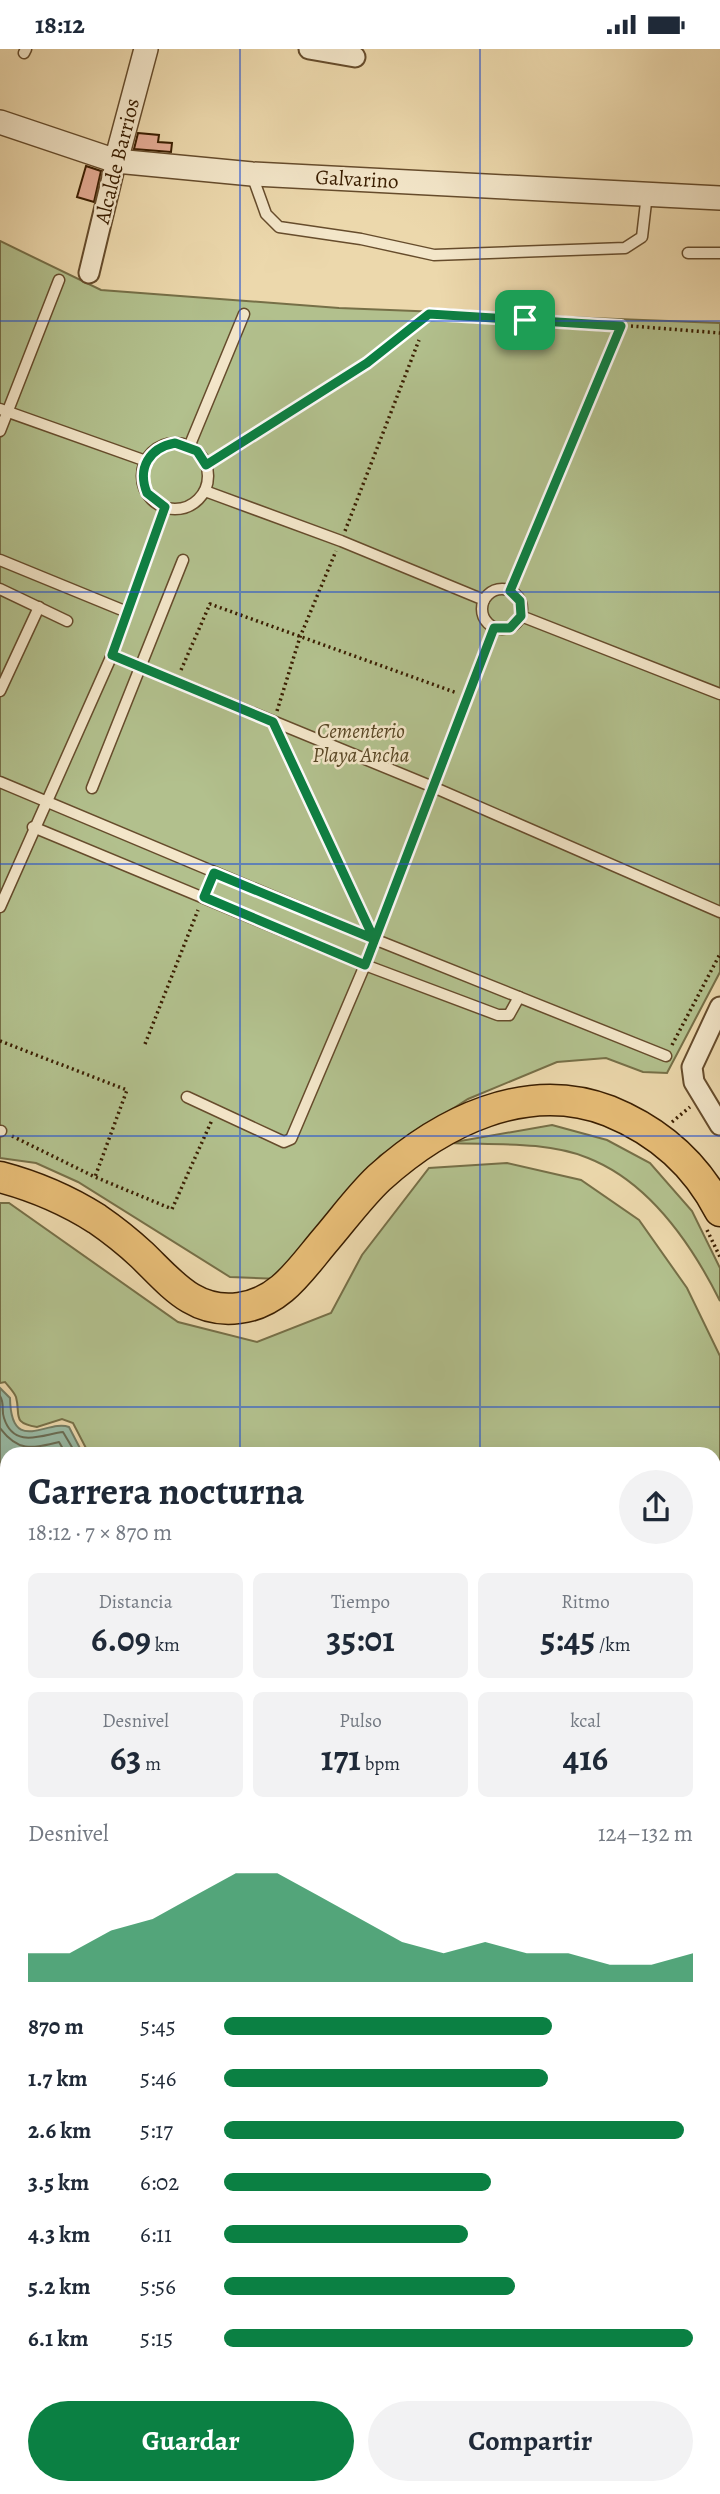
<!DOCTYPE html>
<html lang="es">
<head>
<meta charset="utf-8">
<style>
	:root { --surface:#fff; --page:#f2f2f3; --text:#1f2937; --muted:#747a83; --accent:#0b8043 }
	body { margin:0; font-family:Alegreya,serif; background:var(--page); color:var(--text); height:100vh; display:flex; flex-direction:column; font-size:26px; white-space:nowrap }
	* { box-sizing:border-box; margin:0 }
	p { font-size:23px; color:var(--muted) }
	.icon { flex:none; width:38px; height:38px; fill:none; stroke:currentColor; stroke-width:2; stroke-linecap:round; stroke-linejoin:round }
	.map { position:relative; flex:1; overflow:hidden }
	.sheet { position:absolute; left:0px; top:1398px; width:721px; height:1048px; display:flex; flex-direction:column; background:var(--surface); border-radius:21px 21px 0 0; box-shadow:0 7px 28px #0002 }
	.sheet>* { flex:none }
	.pin { position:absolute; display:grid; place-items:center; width:60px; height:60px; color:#fff; margin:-30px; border-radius:14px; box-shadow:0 4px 10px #0006 }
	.round { display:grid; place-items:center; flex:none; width:74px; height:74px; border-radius:37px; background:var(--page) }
	.overview { display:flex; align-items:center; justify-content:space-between; height:119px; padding:0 28px }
	h1 { font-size:38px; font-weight:700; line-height:52px }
	.stats { display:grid; grid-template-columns:repeat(3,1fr); gap:10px; height:119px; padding:7px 28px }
	.stats div { display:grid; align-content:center; border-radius:10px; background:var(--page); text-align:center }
	.stats b { font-size:35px; font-weight:700 }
	.stats small { font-size:19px; font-weight:400 }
	.stats p { font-size:19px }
	.chart { height:196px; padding:14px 28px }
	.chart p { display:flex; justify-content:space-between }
	.chart svg { width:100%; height:126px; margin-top:7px; fill:var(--accent); opacity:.7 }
	.primary-button { display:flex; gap:14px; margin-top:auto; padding:14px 28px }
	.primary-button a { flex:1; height:80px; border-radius:42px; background:var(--accent); color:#fff; font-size:28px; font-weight:700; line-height:80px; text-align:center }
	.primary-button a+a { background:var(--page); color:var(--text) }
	ul { padding:0 28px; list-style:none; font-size:23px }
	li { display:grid; grid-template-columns:112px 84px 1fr; align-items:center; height:52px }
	li i { height:18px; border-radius:9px; background:var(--accent) }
	.status { display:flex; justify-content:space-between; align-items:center; height:49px; padding:0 35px; background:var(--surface); direction:ltr }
	.status svg { height:19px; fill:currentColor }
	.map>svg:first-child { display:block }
	.green { fill:#b2c08d; stroke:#766f47; stroke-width:2 }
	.water { fill:#9abba5; stroke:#747c63; stroke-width:2 }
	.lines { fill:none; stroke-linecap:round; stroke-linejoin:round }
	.shore { stroke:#6a6c53; stroke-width:2 }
	.building { fill:#e5ac95; stroke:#3a1e01; stroke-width:2 }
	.service-casing { stroke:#664c2c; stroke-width:13 }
	.minor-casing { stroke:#664c2c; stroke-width:23 }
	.tertiary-casing { stroke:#664c2c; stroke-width:26 }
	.primary-casing { stroke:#3a1e01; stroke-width:33 }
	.path { stroke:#3a1e01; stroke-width:3.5; stroke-dasharray:2 3.5; stroke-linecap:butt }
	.service { stroke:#f3e6c9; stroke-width:10 }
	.minor { stroke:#f3e6c9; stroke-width:19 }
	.tertiary { stroke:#f3e6c9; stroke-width:23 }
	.primary { stroke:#e6bc76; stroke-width:30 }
	.route-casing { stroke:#fff; stroke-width:14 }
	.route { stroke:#0b8043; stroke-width:9 }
	.grid { fill:none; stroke:#1d4ed8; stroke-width:2; stroke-opacity:0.55 }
	.labels { text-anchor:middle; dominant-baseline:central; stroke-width:5; stroke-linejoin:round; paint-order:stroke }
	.street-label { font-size:21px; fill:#3a1e01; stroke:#f3e6c9 }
	.park-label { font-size:21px; font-style:italic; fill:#584624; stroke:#f3e6c9 }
</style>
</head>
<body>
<div class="status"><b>18:12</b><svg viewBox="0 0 49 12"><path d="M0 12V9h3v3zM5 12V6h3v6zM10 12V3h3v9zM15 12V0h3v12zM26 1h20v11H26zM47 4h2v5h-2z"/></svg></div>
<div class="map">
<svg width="720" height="2445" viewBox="0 0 720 2445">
	<rect width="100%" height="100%" fill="#ecd8ac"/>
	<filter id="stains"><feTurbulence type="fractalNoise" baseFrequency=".00286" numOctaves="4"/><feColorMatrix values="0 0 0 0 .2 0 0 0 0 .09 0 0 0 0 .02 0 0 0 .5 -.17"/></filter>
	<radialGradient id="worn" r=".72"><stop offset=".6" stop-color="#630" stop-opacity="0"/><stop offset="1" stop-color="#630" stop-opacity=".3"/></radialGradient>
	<g class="green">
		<path d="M0 192 101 241 339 259 720 274V923L667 1024 643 1023 606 1009 557 1013 468 1050 380 1107 326 1169 280 1230 230 1228 78 1133 36 1114 0 1109Z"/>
		<path d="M552 1076 607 1091 650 1114 692 1162 720 1219V1252C692 1196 649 1133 588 1109 546 1092 494 1096 449 1094Z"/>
		<path d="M507 1114 581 1131 639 1171 687 1239 720 1307V1425L714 1434V1405H89L73 1374 62 1370 37 1378C11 1374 21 1366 16 1348 14 1343 8 1337 5 1333L0 1334V1154H9L178 1273 257 1293 331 1264 362 1206 429 1119Z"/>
		<path d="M714 1700 720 1714V2427L714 2422Z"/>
	</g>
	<path class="water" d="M0 1339 10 1349C11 1407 47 1370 69 1378L83 1405H7V2440H714V2429L720 2434V2445H0Z"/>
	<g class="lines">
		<g class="shore">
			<path d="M0 1347C5 1355 1 1361 4 1369 14 1401 44 1385 63 1383L76 1405"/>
			<path d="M0 1379C19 1404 33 1399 59 1393L66 1405"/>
		</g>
	</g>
	<g class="building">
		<path d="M138 84 159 86 158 93 172 94 171 103 134 100Z"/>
		<path d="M86 117 101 122 94 153 77 148Z"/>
	</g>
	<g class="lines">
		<g class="service-casing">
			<g id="service">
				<path d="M24 4 26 0"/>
				<path d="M252 126 266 165 279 178 361 190 434 206 625 199 642 188 647 145"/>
				<path d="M688 204H720"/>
				<path d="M0 360 146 412"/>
				<path d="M0 382 59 231"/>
				<circle cx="175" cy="427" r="33"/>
				<path d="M189 398 244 265"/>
				<path d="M206 416 367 314 429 265 621 277 510 542"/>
				<path d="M205 442 341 492 484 551"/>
				<path d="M0 511 127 563"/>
				<path d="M0 540 67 572"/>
				<circle cx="502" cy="560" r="20"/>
				<path d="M521 567 720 645"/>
				<path d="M494 579 365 916 498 966H509L519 948"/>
				<path d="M112 606 433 738 720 863"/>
				<path d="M0 642 39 558"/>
				<path d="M0 733 374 890 666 1007"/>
				<path d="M92 739 183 511"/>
				<path d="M33 778 365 916 291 1090 284 1093 187 1048"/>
				<path d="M0 858 112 606 165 458"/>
				<path d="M0 1082H1"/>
			</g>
		</g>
		<g class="minor-casing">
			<g id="minor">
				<path d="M309 0 355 8"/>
				<path d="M89 224 116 112"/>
				<path d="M720 958 692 1018 694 1033 720 1076"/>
			</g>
		</g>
		<g class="tertiary-casing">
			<g id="tertiary">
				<path d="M0 73 116 112 252 125 720 149"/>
				<path d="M116 112 146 0"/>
			</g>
		</g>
		<g class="primary-casing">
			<path id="primary" d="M0 1128C34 1137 67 1151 97 1170 113 1181 128 1193 142 1206 171 1234 194 1265 239 1259 281 1254 302 1218 327 1189 344 1169 360 1147 379 1129 441 1073 526 1030 609 1062 658 1082 696 1115 720 1162"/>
		</g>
		<g class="path">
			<path d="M631 277 720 284"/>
			<path d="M345 482 419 291"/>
			<path d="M181 621 210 555 457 644"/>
			<path d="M277 662 300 588 336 502"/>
			<path d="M281 689 366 872"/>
			<path d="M0 992 127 1041 95 1128"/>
			<path d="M145 995 198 861"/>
			<path d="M672 996 720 905"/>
			<path d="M672 1073 690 1058"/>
			<path d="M12 1087 95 1128 172 1160 212 1071"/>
			<path d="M707 1181 720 1208"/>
		</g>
		<use href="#service" class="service"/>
		<use href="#minor" class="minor"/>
		<use href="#tertiary" class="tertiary"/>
		<use href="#primary" class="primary"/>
	</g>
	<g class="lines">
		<g class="route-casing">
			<path id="route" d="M525 271 429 265 367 314 206 416 197 402 175 394C149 399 137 419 147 444L165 458 112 606 273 673 374 890 214 824 204 848 365 916 494 579H510L521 567 520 552 510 542 621 277 525 271"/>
		</g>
		<use href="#route" class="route"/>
	</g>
	<path class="grid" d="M240 0V1405M480 0V1405M0 272H720M0 543H720M0 815H720M0 1087H720M0 1358H720M0 1630H7M714 1630H720M0 1902H7M714 1902H720M0 2173H7M714 2173H720M240 2440V2445M480 2440V2445"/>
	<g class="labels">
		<g class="street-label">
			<text transform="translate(117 112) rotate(-76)">Alcalde Barrios</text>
			<text transform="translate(357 130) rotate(3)">Galvarino</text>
		</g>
		<g class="park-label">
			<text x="361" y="682">Cementerio<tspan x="361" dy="24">Playa Ancha</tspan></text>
		</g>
	</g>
	<rect width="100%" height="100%" filter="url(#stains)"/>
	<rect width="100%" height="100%" fill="url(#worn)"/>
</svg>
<div class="pin" style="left:525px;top:271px;background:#1e9e55"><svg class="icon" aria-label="arrive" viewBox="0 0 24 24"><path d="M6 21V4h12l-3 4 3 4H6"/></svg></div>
<section class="sheet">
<div class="overview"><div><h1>Carrera nocturna</h1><p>18:12 · 7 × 870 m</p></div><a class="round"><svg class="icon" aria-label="share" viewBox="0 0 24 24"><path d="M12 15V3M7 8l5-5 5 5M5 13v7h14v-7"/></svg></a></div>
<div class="stats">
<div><p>Distancia</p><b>6.09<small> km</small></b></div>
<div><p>Tiempo</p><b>35:01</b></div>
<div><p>Ritmo</p><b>5:45<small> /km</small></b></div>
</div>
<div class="stats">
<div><p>Desnivel</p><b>63<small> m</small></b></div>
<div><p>Pulso</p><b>171<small> bpm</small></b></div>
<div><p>kcal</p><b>416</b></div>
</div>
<div class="chart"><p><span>Desnivel</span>124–132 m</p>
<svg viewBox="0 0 160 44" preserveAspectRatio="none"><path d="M0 44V34L10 34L20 26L30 22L40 14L50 6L60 6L70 14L80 22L90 30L100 34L110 30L120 34L130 34L140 38L150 38L160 34V44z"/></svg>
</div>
<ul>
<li><b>870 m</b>5:45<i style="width:70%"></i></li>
<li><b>1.7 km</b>5:46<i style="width:69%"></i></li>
<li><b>2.6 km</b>5:17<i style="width:98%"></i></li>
<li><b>3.5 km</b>6:02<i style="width:57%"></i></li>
<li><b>4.3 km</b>6:11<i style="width:52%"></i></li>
<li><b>5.2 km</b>5:56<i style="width:62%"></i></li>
<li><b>6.1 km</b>5:15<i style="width:100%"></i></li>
</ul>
<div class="primary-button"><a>Guardar</a><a>Compartir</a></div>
</section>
</div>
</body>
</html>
